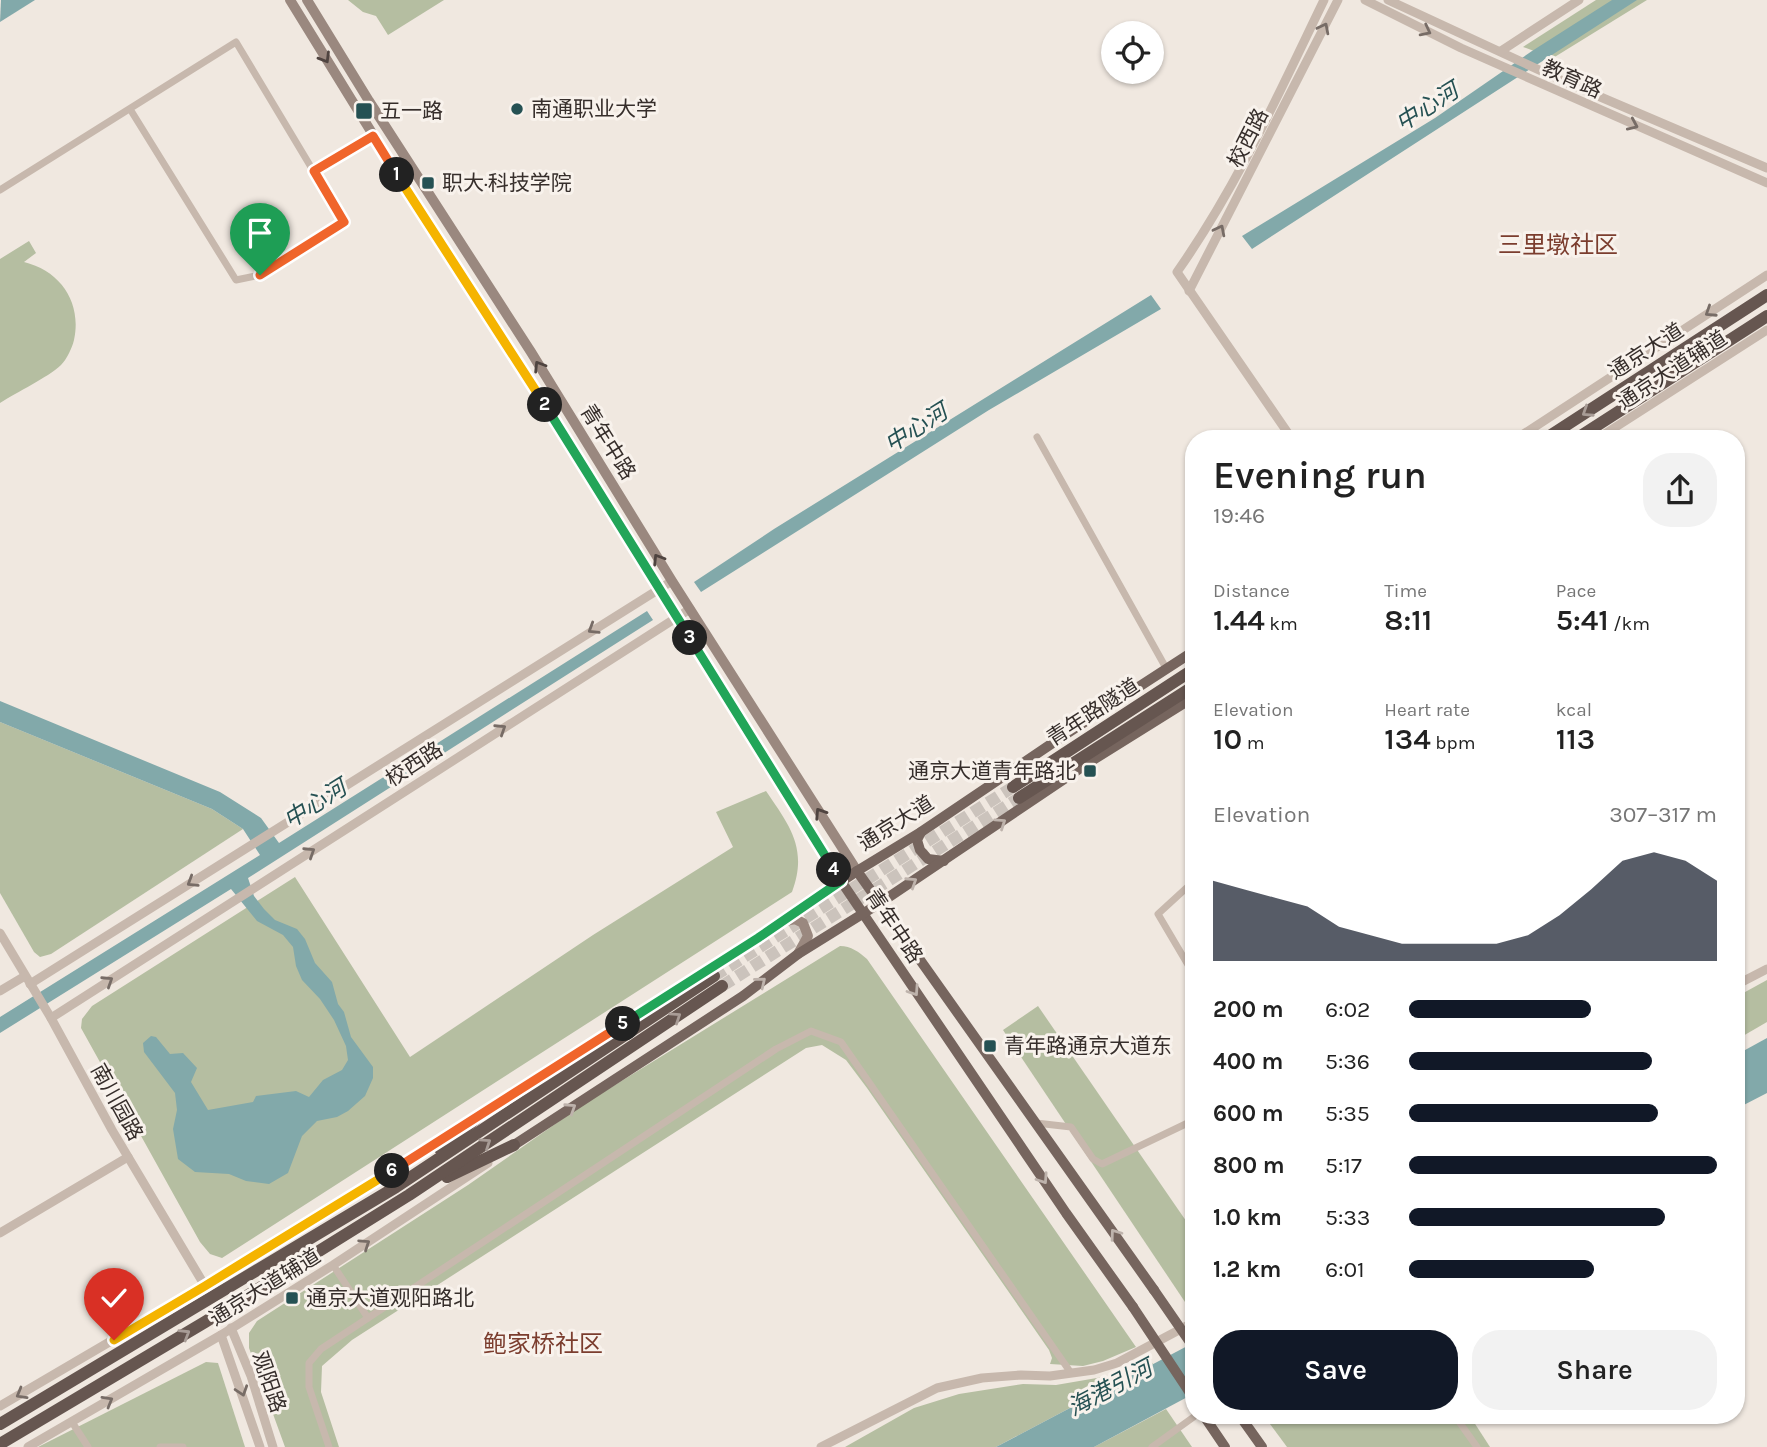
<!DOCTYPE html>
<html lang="en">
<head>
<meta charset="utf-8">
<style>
	:root { --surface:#fff; --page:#f2f2f2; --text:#222; --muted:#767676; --accent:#111827 }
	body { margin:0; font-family:Karla,"Noto Sans SC",sans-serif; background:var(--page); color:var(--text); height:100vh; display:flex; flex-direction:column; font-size:26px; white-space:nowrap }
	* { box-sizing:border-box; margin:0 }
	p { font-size:23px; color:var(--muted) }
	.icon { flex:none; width:38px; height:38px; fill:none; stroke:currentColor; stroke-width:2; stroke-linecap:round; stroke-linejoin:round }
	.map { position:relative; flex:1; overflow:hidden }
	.sheet { position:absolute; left:1185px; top:430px; width:560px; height:994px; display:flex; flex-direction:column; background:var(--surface); border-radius:28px; box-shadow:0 2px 5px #0004 }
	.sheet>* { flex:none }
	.controls { position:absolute; left:1101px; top:21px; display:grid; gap:14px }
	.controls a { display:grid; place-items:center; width:63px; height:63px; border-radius:50%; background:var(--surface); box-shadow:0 2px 5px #0004; font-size:35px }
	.pin { position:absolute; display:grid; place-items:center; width:60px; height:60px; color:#fff; margin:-72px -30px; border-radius:50% 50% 50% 0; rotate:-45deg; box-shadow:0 0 7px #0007 }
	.pin .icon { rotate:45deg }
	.km { position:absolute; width:35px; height:35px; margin:-18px; border-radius:50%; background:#222; color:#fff; font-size:19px; line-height:35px; text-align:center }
	.round { display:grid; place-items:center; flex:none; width:74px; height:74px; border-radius:28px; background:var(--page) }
	.summary { display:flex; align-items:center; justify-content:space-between; height:119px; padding:0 28px }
	h1 { font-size:38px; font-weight:600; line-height:52px }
	.metrics { display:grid; grid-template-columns:repeat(3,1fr); gap:10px; height:119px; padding:7px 28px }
	.metrics div { display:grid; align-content:center }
	.metrics b { font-size:30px; font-weight:600 }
	.metrics small { font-size:19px; font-weight:400 }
	.metrics p { font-size:19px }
	.chart { height:196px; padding:14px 28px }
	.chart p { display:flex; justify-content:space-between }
	.chart svg { width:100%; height:126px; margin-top:7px; fill:var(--accent); opacity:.7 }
	.action { display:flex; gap:14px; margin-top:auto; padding:14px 28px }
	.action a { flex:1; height:80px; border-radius:28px; background:var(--accent); color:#fff; font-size:28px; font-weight:600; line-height:80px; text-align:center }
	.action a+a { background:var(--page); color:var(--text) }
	ul { padding:0 28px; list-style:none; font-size:23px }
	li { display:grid; grid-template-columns:112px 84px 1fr; align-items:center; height:52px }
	li i { height:18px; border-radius:9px; background:var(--accent) }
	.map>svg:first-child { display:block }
	.green { fill:#b5bea1 }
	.water { fill:#82a9aa }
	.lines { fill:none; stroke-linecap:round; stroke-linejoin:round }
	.trunk-tunnel { stroke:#cbc3bc; stroke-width:12; stroke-dasharray:12 6; stroke-linecap:butt }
	.minor { stroke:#c7b8ad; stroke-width:7 }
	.tertiary { stroke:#c7b8ad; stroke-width:9 }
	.secondary { stroke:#9a887f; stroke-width:10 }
	.primary { stroke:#76655e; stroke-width:10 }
	.trunk { stroke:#665650; stroke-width:12 }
	.primary-bridge { stroke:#76655e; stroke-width:10 }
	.oneway { stroke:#776c66 }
	.oneway2 { stroke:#4f4440 }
	.oneway3 { stroke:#a89c96 }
	.oneway4 { stroke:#beb3ac }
	.split-1-casing { stroke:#fff; stroke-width:14 }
	.split-2-casing { stroke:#fff; stroke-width:14 }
	.split-3-casing { stroke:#fff; stroke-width:14 }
	.split-4-casing { stroke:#fff; stroke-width:14 }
	.split-5-casing { stroke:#fff; stroke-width:14 }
	.split-6-casing { stroke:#fff; stroke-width:14 }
	.split-7-casing { stroke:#fff; stroke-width:14 }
	.split-1 { stroke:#f0652b; stroke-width:9 }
	.split-2 { stroke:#f5b400; stroke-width:9 }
	.split-3 { stroke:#22a559; stroke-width:9 }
	.split-4 { stroke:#22a559; stroke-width:9 }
	.split-5 { stroke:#22a559; stroke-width:9 }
	.split-6 { stroke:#f0652b; stroke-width:9 }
	.split-7 { stroke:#f5b400; stroke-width:9 }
	.poi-dot { fill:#255153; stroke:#f8f2ec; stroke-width:2.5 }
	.labels { text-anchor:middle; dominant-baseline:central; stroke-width:6; stroke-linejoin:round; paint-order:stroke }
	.street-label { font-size:21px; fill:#362e2b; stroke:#f8f2ec }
	.poi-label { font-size:21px; fill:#362e2b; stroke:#f8f2ec; text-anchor:start }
	.water-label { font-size:23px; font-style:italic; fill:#255153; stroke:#f8f2ec }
	.quarter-label { font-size:24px; fill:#7b3d2e; stroke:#f8f2ec }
</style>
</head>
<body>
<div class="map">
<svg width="1767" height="1447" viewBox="0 0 1767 1447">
	<rect width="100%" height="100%" fill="#f0e8e0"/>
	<g class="green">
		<path d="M348 0H444L388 35 376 16 363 12Z"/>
		<path d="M1596 0H1647L1553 58 1523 47Z"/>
		<path d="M29 241 36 253 24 262C61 271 82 303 74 340 72 348 67 359 61 365 47 378 17 392 0 403V259Z"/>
		<path d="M0 722 212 809 243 829 51 954 40 957 34 952 0 893Z"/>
		<path d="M766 791C790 826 808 849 792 892L222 1258 210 1254 200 1242 81 1028 82 1019 92 1006 295 877 410 1057 593 935 733 847 716 812Z"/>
		<path d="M840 946C851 946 859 952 867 959L1136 1347 1103 1361 1083 1366 1050 1364 1052 1358 1049 1350 867 1088 846 1060 822 1045 806 1048 352 1340 322 1366 321 1392 339 1447H285L249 1348V1333L257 1321 468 1185 581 1106Z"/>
		<path d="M1767 980V1022L1736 1040V997Z"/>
		<path d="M1038 1006 1193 1231V1314L1003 1030Z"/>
		<path d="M1149 1359 1153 1364 996 1447H845L914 1408 959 1394 1023 1384 1056 1385 1120 1374Z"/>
		<path d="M206 1362 218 1363 245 1447H38Z"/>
		<path d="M1166 1409 1192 1447H1094Z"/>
		<path d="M1264 1416H1470L1490 1447H1287Z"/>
	</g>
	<g class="water">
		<path d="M1 0H35L0 22Z"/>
		<path d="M1612 0H1637L1252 249 1242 236 1435 118 1532 51Z"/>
		<path d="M1151 295 1161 309 989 410 701 592 694 582 774 529Z"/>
		<path d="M647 611 653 620 248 878 254 896 264 909 275 920 297 929 305 939 315 963 332 982 338 1004 344 1012 351 1037 373 1067V1078L365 1096 348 1111 337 1117 317 1121 302 1136 288 1173 269 1184 246 1181 229 1174 195 1172 178 1159 173 1129 177 1110 175 1093 144 1052 143 1043 151 1036 156 1037 170 1054 183 1053 197 1068 191 1082 208 1110 253 1102 256 1096 296 1091 309 1097 323 1080 342 1070 348 1060 346 1046 334 1020 320 999 302 980 296 966 293 947 283 935 257 921 231 889 0 1033V1017L260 855 243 829 212 809 0 722V701L220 792 261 818 279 843Z"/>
		<path d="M1767 1038V1093L1736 1109V1055Z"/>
		<path d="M1193 1343V1394L1094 1447H996Z"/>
	</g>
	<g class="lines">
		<g class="trunk-tunnel">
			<path d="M714 976 1013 787"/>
			<path d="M722 986 1019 798"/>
		</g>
		<g class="minor">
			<path d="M314 171 373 136"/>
			<path d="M0 190 236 42 344 222 260 275 236 280 130 109"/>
			<path d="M1037 437 1166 668"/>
			<path d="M1194 881 1158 914 1194 975"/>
			<path d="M1036 1123 1071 1127 1093 1159 1102 1164 1194 1120"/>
			<path d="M333 1265 368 1318"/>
			<path d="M1455 1416 1477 1447"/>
			<path d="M72 1422 88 1447"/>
			<path d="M160 1447H183"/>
			<path d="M329 1447 309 1387V1363L321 1349 776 1049 811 1031 841 1042 1071 1373"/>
			<path d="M1152 1447 1195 1416"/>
		</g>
		<g class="tertiary">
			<path d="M1365 0 1461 48 1767 183"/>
			<path d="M1388 0 1563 81 1767 168"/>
			<path d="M1501 51 1579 0"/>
			<path d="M1189 291 1338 0"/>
			<path d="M1292 439 1177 272C1237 187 1279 93 1324 0"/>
			<path d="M1516 439 1767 275"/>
			<path d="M1597 439 1767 330"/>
			<path d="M0 933 51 1018 112 1130 205 1286"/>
			<path d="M30 984 672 581"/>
			<path d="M1736 985 1767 969"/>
			<path d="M0 991 25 976"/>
			<path d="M51 1018 690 609"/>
			<path d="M0 1233 128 1157"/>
			<path d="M231 1328 251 1376 273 1447"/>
			<path d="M221 1335 260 1447"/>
			<path d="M0 1406 205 1286 449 1135"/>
			<path d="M28 1447 221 1335 333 1265 488 1163"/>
			<path d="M821 1447 937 1388 982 1378 1021 1375 1050 1376 1094 1370 1117 1363 1194 1322"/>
		</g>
		<g class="secondary">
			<path d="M290 0 428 224 559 426 841 881"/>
			<path d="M307 0 369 101 531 352 672 581 857 871"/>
			<path d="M785 921 795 919 803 923 808 936 798 954"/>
		</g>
		<g class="primary">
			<path d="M921 832 917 840 920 850 928 859 944 861"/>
			<path d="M857 871 1154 1290"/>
			<path d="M841 881 1066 1213 1133 1307"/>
			<path d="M477 1118 758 938 857 871 921 832 1066 734 1194 651"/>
			<path d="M514 1145 743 996 798 954 880 903 1085 765 1194 697"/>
			<path d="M1204 1416 1225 1447"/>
			<path d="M1240 1416 1262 1447"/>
		</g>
		<g class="trunk">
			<path d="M1545 439 1767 295"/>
			<path d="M1576 439 1767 316"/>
			<path d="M1013 787 1194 669"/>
			<path d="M1019 798 1194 686"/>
			<path d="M440 1149 477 1118"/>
			<path d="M447 1177 514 1145"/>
			<path d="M0 1424 396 1187 714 976"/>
			<path d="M0 1444 205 1322 409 1195 722 986"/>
		</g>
		<g class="primary-bridge">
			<path d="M1154 1290 1194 1348"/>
			<path d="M1133 1307 1194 1399"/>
		</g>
	</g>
	<defs><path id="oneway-chevron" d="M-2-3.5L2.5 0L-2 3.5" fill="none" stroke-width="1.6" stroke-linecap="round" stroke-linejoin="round" transform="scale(1.75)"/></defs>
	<g class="oneway">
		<use href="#oneway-chevron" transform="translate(1324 28) rotate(-63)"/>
		<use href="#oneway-chevron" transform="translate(1426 31) rotate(27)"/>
		<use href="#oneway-chevron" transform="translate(1633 125) rotate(24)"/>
		<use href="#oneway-chevron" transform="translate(1220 230) rotate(-63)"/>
		<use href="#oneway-chevron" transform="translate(1710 312) rotate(147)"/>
		<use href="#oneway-chevron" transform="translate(593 629) rotate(148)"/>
		<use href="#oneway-chevron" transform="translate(501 729) rotate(-33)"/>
		<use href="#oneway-chevron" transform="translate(310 852) rotate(-33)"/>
		<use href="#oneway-chevron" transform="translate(192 882) rotate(148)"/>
		<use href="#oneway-chevron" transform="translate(108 981) rotate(-33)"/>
		<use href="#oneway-chevron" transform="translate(365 1244) rotate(-34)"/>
		<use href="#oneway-chevron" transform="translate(242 1391) rotate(72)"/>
		<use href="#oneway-chevron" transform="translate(21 1394) rotate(150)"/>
		<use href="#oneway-chevron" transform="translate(108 1401) rotate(-30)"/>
	</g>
	<g class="oneway2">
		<use href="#oneway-chevron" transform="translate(325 58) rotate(59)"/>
		<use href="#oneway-chevron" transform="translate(539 366) rotate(-122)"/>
		<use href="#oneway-chevron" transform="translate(658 559) rotate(-122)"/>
		<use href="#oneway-chevron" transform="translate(820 813) rotate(-123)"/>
	</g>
	<g class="oneway3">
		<use href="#oneway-chevron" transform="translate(1587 412) rotate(147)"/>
		<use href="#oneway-chevron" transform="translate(676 1017) rotate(-34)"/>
		<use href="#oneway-chevron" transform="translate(486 1143) rotate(-34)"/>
		<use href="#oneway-chevron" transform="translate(185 1334) rotate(-31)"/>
	</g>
	<g class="oneway4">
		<use href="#oneway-chevron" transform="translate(1001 823) rotate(-34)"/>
		<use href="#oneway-chevron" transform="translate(912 882) rotate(-33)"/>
		<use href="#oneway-chevron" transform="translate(761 982) rotate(-39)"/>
		<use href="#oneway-chevron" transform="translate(914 991) rotate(56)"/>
		<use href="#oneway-chevron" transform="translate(571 1108) rotate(-33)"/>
		<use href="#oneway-chevron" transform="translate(1043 1179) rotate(56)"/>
		<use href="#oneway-chevron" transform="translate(1115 1234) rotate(-126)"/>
	</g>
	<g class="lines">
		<g class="split-1-casing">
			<path id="split-1" d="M260 275 344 222 314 171 373 136 397 175"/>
		</g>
		<g class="split-2-casing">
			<path id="split-2" d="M397 175 545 405"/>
		</g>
		<g class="split-3-casing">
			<path id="split-3" d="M545 405 690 638"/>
		</g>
		<g class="split-4-casing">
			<path id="split-4" d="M690 638 834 870"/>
		</g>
		<g class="split-5-casing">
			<path id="split-5" d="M623 1024 758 938 841 881 834 870"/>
		</g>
		<g class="split-6-casing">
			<path id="split-6" d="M392 1171 623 1024"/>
		</g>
		<g class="split-7-casing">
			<path id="split-7" d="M114 1340 205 1286 392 1171"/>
		</g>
		<use href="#split-1" class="split-1"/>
		<use href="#split-2" class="split-2"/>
		<use href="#split-3" class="split-3"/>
		<use href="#split-4" class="split-4"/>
		<use href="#split-5" class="split-5"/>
		<use href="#split-6" class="split-6"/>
		<use href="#split-7" class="split-7"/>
	</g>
	<g class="poi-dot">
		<circle cx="517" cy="109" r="7"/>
		<rect x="355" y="102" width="18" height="18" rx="3.5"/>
		<rect x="421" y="176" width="14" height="14" rx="3.5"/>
		<rect x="1083" y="764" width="14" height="14" rx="3.5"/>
		<rect x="983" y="1039" width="14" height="14" rx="3.5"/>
		<rect x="285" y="1291" width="14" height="14" rx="3.5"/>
	</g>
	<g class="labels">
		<g class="street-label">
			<text transform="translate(1572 79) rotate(24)">教育路</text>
			<text transform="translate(1248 138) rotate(-63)">校西路</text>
			<text transform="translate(1646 351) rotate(-33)">通京大道</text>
			<text transform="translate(1672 370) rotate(-33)">通京大道辅道</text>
			<text transform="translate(608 442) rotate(58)">青年中路</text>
			<text transform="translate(1093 712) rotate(-33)">青年路隧道</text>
			<text transform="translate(414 764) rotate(-33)">校西路</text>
			<text transform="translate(896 823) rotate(-32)">通京大道</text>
			<text transform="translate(894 926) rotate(56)">青年中路</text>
			<text transform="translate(117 1102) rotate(61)">南川园路</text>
			<text transform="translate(265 1287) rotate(-32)">通京大道辅道</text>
			<text transform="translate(269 1382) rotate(71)">观阳路</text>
		</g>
		<g class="poi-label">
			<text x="531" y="109">南通职业大学</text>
			<text x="380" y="111">五一路</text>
			<text x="442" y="183">职大·科技学院</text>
			<text x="1076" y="771" text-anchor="end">通京大道青年路北</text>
			<text x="1004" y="1046">青年路通京大道东</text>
			<text x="306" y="1298">通京大道观阳路北</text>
		</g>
		<g class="water-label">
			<text transform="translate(1427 107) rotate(-32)">中心河</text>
			<text transform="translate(916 428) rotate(-32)">中心河</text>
			<text transform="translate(315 804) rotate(-32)">中心河</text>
			<text transform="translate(1110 1388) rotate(-28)">海港引河</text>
		</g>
		<g class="quarter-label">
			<text x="1558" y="245">三里墩社区</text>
			<text x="543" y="1344">鲍家桥社区</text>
		</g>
	</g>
</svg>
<div class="controls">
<a><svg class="icon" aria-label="locate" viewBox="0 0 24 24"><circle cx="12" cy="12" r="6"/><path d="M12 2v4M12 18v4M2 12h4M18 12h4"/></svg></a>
</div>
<div class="pin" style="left:260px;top:275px;background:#1e9e55"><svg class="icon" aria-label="arrive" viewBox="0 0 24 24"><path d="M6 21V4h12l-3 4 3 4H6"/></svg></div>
<div class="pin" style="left:114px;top:1340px;background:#d93025"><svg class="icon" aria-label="check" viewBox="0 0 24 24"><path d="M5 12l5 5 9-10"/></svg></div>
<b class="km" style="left:397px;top:175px">1</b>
<b class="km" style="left:545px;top:405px">2</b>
<b class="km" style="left:690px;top:638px">3</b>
<b class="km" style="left:834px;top:870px">4</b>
<b class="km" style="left:623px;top:1024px">5</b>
<b class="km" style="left:392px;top:1171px">6</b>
<section class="sheet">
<div class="summary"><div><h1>Evening run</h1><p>19:46</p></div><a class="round"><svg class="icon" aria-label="share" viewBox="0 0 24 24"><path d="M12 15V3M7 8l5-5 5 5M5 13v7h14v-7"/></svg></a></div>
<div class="metrics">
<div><p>Distance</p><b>1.44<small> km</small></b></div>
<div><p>Time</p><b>8:11</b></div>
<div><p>Pace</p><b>5:41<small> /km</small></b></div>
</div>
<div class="metrics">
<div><p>Elevation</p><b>10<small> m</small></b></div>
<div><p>Heart rate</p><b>134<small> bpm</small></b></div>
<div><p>kcal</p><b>113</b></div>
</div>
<div class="chart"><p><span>Elevation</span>307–317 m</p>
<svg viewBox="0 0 160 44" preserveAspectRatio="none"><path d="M0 44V16L10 19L20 22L30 25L40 32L50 35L60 38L70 38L80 38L90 38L100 35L110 28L120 19L130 9L140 6L150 9L160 16V44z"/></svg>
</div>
<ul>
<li><b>200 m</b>6:02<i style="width:59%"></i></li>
<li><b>400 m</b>5:36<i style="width:79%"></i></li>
<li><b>600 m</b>5:35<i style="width:81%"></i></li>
<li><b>800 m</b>5:17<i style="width:100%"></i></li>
<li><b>1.0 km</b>5:33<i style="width:83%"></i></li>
<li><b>1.2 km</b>6:01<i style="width:60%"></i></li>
</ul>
<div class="action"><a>Save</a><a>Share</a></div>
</section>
</div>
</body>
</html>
